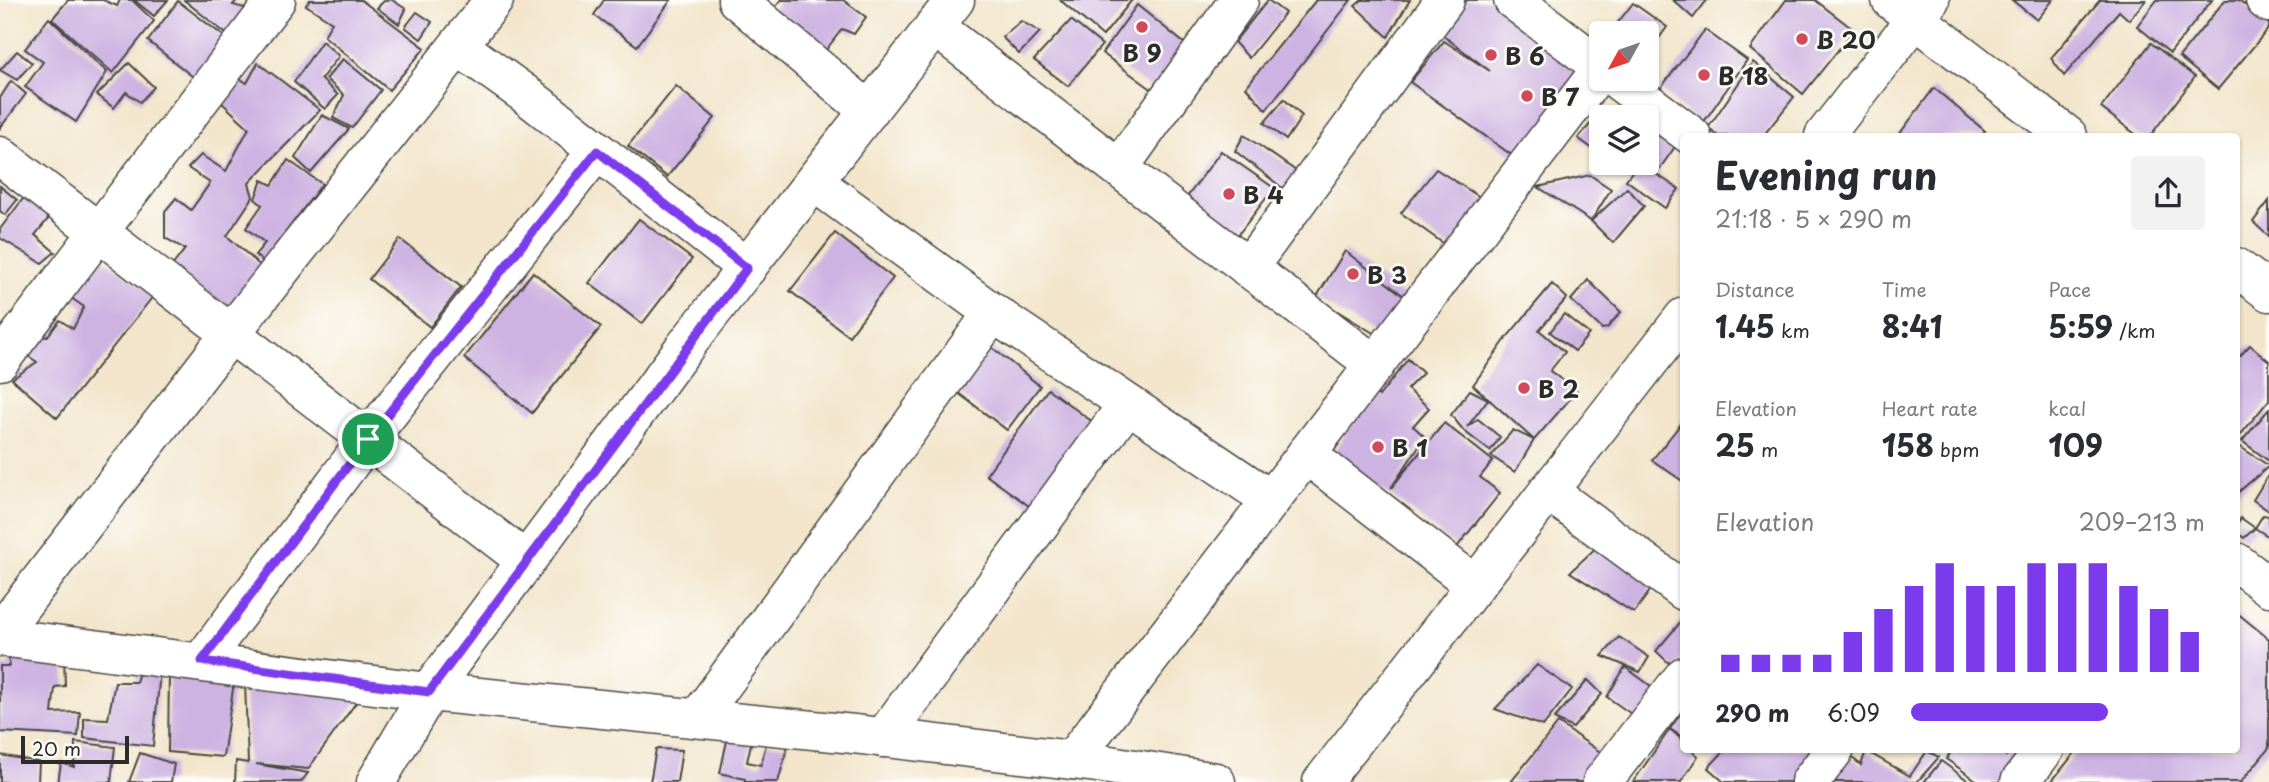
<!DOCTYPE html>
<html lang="en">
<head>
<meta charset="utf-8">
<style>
	:root { --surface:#fff; --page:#f2f2f3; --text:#2b2b33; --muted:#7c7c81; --accent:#7c3aed }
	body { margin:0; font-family:"Playpen Sans",sans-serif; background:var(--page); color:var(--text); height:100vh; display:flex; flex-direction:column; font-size:26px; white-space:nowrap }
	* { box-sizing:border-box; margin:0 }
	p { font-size:23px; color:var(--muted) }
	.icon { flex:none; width:38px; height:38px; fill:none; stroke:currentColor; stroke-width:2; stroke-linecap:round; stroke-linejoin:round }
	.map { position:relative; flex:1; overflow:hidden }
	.details { position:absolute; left:1680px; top:133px; width:560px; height:620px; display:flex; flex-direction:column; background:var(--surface); border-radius:7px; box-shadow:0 2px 5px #0004 }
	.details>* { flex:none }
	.needle { width:46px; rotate:230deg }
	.buttons { position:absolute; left:1589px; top:21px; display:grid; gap:14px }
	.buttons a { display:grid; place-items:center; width:70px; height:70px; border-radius:7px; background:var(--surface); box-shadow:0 2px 5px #0004; font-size:35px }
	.scale { position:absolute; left:21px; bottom:18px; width:108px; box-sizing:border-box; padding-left:7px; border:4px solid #2b2b2b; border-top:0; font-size:19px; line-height:24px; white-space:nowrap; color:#2b2b2b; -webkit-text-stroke:5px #fdfcf7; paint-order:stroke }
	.pin { position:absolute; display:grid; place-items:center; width:60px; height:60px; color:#fff; margin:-30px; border:4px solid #fff; border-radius:50%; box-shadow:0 2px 7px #0007 }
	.round { display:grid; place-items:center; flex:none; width:74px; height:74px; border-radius:7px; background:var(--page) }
	.head { display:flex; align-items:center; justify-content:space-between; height:119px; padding:0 35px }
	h1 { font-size:38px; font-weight:700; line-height:52px }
	.figures { display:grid; grid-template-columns:repeat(3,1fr); gap:10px; height:119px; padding:7px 35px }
	.figures div { display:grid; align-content:center }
	.figures b { font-size:30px; font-weight:700 }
	.figures small { font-size:19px; font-weight:400 }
	.figures p { font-size:19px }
	.chart { height:196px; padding:14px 35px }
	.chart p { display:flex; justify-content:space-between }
	.chart svg { width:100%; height:126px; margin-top:7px; stroke:var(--accent); stroke-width:6 }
	ul { padding:0 35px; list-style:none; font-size:23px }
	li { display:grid; grid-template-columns:112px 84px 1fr; align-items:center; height:52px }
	li i { height:18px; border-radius:9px; background:var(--accent) }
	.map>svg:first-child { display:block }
	.building { fill:#cdb3e2 }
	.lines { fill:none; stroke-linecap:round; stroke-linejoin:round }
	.minor-casing { stroke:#494743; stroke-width:41 }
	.minor { stroke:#fff; stroke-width:38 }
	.route-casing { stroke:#fff; stroke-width:14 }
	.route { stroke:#7c3aed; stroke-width:9 }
	.poi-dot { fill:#d1495b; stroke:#fdfcf7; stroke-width:2.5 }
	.labels { text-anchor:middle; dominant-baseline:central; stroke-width:5; stroke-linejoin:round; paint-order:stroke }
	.poi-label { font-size:24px; font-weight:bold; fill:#2b2b2b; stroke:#fdfcf7; text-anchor:start }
</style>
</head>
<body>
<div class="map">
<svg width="2269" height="782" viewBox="0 0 2269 782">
	<rect width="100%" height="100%" fill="#fdfcf7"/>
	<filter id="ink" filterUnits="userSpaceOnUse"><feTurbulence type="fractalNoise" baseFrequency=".0143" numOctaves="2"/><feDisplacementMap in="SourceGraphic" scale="14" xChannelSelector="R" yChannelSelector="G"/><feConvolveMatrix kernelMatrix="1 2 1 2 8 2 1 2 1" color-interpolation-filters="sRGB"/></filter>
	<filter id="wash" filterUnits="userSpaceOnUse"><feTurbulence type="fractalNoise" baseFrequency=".00686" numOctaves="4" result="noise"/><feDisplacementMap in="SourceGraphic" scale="28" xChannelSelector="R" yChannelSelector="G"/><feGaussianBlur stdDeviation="1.57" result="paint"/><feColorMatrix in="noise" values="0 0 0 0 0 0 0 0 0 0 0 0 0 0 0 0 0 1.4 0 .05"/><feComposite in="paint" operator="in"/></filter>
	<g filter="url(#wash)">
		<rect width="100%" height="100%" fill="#f2e5cb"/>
		<g id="blocks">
			<g class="building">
				<path d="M68 0H103L117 6 120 0H132L154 21 113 73 52 19Z"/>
				<path d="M134 0H168L154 16Z"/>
				<path d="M184 0H237L233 5 248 9 230 37Z"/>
				<path d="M310 0H361L425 48 389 90 324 36 332 22 306 5Z"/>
				<path d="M385 0H392L406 9 399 24 377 8Z"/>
				<path d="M604 0H671L637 46 594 15Z"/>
				<path d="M781 0H843L866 17 854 34 842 29 826 50 772 12Z"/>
				<path d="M1060 0H1132L1103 36Z"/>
				<path d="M1268 0 1285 13 1249 58 1234 42Z"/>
				<path d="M1316 0H1351L1266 110 1246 87Z"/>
				<path d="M1362 0H1410L1388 37 1355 6Z"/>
				<path d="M1467 0H1494L1531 31 1589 70 1520 161 1410 82 1444 41 1490 71 1441 34Z"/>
				<path d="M1673 0H1707L1693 18Z"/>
				<path d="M1786 0H1815L1854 30 1803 94 1750 49Z"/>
				<path d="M2012 0H2053L2037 20Z"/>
				<path d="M2100 0H2146L2129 20 2119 11 2064 76 2051 58Z"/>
				<path d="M2157 0H2212L2170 53 2137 26Z"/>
				<path d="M2225 0H2239L2269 24V28L2218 89 2179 57Z"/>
				<path d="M178 1 226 38 197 80 148 41Z"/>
				<path d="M1633 3 1667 27 1647 55V33H1610Z"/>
				<path d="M1137 5 1190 48 1154 91 1102 53Z"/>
				<path d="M417 12 432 22 421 39 405 27Z"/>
				<path d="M49 18 107 72 76 122 25 87 43 62 25 49Z"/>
				<path d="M1071 20 1102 45 1068 86 1034 60Z"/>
				<path d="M1021 21 1040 32 1019 54 1002 37Z"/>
				<path d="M1705 30 1747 60 1701 126 1660 89Z"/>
				<path d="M322 41 339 56 321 79 338 95 325 109 294 82Z"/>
				<path d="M2151 43 2195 77 2150 136H2138L2101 108Z"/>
				<path d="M17 51 32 63 17 80 0 70Z"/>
				<path d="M343 59 381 90 352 128 333 118 344 95 326 79Z"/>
				<path d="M1753 62 1794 97 1763 136H1718L1708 128Z"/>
				<path d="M129 63 154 87 140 102 126 92 114 108 97 95Z"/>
				<path d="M258 63 320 110 249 183 253 197 227 236 262 267 226 313 172 266 185 249 165 238V211L176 198 191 210 210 183 188 168 201 155 226 171 249 128 220 101 239 78 247 83Z"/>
				<path d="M11 81 26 94 0 128V98Z"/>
				<path d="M676 86 715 118 667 177 628 146Z"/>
				<path d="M1934 88 1985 131 1981 136H1898Z"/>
				<path d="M1284 99 1302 116 1286 140 1264 123Z"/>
				<path d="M1599 114 1601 115V155L1578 138Z"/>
				<path d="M322 115 349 129 311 173 295 158Z"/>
				<path d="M1660 132 1677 144 1656 174 1679 189 1665 208 1626 180 1638 163H1647V151Z"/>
				<path d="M1244 135 1299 173 1285 190 1235 151Z"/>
				<path d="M1221 151 1274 188 1237 236 1185 200Z"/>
				<path d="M288 160 322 184 263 262 255 255 265 243 246 228 262 205 255 199 262 180 272 185Z"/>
				<path d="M1436 169 1489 203 1451 249 1401 213Z"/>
				<path d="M1590 175 1611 189 1591 221 1538 187Z"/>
				<path d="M0 186 17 200 5 215 0 211Z"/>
				<path d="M1627 188 1644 206 1613 243 1591 221Z"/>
				<path d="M26 195 53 213 35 235 55 252 42 263 0 238V229Z"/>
				<path d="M2269 201V237L2253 222Z"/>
				<path d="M639 219 692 259 642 324 589 283Z"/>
				<path d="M835 233 893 278 849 336 790 291Z"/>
				<path d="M400 239 461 287 430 327 369 279Z"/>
				<path d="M1345 251 1405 297 1375 334 1316 298Z"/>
				<path d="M98 256 154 295 57 418 12 379 37 362 25 354 39 336 47 337 60 320 73 329 84 307 70 297Z"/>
				<path d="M533 272 601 327 532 413 464 358Z"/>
				<path d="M1588 280 1621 312 1607 328 1602 329 1571 300Z"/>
				<path d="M1552 284 1567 298 1539 330 1565 352 1550 371 1577 391 1534 440 1515 472 1491 456 1513 430 1534 440 1473 385 1508 336Z"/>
				<path d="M1564 314 1589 334 1575 351 1550 332Z"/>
				<path d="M989 345 1040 386 1007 430 953 389Z"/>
				<path d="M2250 345 2269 361V400L2238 438 2236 437V360Z"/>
				<path d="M1408 359 1423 373 1407 389 1429 408 1413 426 1425 437 1391 488 1444 423 1493 461 1480 477 1500 493 1457 547 1388 493 1330 457 1374 391 1379 396Z"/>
				<path d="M1048 389 1098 426 1036 511 986 475Z"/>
				<path d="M1470 390 1488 399 1467 427 1478 419 1500 437 1490 451 1464 431 1451 415Z"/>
				<path d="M2269 409V461L2242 441Z"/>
				<path d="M1684 420V482L1652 460Z"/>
				<path d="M2236 444 2269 466 2236 494Z"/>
				<path d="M2269 474V511L2253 500Z"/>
				<path d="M2263 515 2269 516V537L2255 528Z"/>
				<path d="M2241 518 2255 528 2244 538 2236 532V525Z"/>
				<path d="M1604 540 1655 584 1634 613 1570 572Z"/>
				<path d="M2236 612 2269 639V748L2241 782H2051L2078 749H2236Z"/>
				<path d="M1684 618V656L1675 669 1656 651Z"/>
				<path d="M1619 637 1649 657 1640 672 1602 656Z"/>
				<path d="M9 651 64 657 65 686 55 687 52 713 80 712 78 736 0 732V666H9Z"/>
				<path d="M1537 665 1572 689 1543 726 1495 709Z"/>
				<path d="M141 666 160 671 153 746 84 738V718L108 719 115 682H136Z"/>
				<path d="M1625 667 1659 692 1637 718 1607 697Z"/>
				<path d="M169 669 234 682 223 757 168 752Z"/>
				<path d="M1588 680 1602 694 1573 728 1554 719Z"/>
				<path d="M245 683 360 697 308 769 256 764 308 773 301 782H235L236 761 248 763Z"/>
				<path d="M1684 708V738L1670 729Z"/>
				<path d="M1558 723 1606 756 1586 782H1511Z"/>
				<path d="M1670 729 1684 742V749H1690L1698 756 1681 782H1633Z"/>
				<path d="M728 736 752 739 747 762 761 765 766 744 788 746 778 782H745V779L720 773Z"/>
				<path d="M75 742 115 747 111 782H58L61 763 74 767Z"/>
				<path d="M656 749 682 750 677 782H650Z"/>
				<path d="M1726 749H1826L1799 782H1724L1708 768Z"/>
				<path d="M1953 749H1997L2006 756 2012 749H2026L2007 782H1979L1946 759Z"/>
				<path d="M1866 751 1910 776 1927 751 1939 757 1917 782H1834L1851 757 1861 765Z"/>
				<path d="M140 753 174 764 171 782H129Z"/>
				<path d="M0 755 39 762 38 782H0Z"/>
				<path d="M1941 761 1970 782H1924Z"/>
			</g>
		</g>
	</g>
	<g filter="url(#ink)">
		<use href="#blocks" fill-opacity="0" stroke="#494743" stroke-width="2"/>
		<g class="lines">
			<g class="minor-casing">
				<g id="minor">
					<path d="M737 0 869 111"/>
					<path d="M1513 0 1601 67"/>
					<path d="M1891 0 2068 136"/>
					<path d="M2265 0 2269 3"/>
					<path d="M934 26 1375 365"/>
					<path d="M458 46 525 94 747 268"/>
					<path d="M1616 79 1692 136"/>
					<path d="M1824 136 1930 0"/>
					<path d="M0 156 526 561"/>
					<path d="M1119 168 1239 0"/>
					<path d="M814 182 993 313 1271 500"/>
					<path d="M2236 267 2269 292"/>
					<path d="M1248 268 1445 0"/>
					<path d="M0 361 276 0"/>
					<path d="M1306 454 1475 585"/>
					<path d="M1548 491 1684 591"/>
					<path d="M2236 562 2269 587"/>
					<path d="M0 633 231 333 494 0"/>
					<path d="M0 637 429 692 854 734 1097 763 1216 782"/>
					<path d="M202 661 368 439 597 151"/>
					<path d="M698 718 993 313"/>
					<path d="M883 738 1127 405"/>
					<path d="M1072 760 1601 69"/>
					<path d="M376 782 429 692 684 348 955 0"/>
					<path d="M1322 782 1684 317"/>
					<path d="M1602 782 1684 676"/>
					<path d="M1810 782 1835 749"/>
					<path d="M2020 782 2045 749"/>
				</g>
			</g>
			<use href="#minor" class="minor"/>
		</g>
	</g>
	<g class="lines" filter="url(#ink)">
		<g class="route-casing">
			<path id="route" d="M597 151 747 268 429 692 202 661 368 439Z"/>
		</g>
		<use href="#route" class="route"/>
	</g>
	<g class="poi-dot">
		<circle cx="1142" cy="27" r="7"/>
		<circle cx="1802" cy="39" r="7"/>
		<circle cx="1491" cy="55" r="7"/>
		<circle cx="1704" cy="75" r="7"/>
		<circle cx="1527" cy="96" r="7"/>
		<circle cx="1229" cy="194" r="7"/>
		<circle cx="1353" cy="274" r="7"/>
		<circle cx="1524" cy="388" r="7"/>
		<circle cx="1378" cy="447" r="7"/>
	</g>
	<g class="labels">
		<g class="poi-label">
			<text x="1816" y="39">B 20</text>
			<text x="1142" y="52" text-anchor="middle">B 9</text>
			<text x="1505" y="55">B 6</text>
			<text x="1718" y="75">B 18</text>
			<text x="1541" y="96">B 7</text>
			<text x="1243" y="194">B 4</text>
			<text x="1367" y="274">B 3</text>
			<text x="1538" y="388">B 2</text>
			<text x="1392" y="447">B 1</text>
		</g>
	</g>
</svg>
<div class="buttons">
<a><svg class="needle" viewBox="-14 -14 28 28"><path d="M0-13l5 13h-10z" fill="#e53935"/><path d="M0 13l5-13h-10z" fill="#7c7c81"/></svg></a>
<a><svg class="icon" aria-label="layers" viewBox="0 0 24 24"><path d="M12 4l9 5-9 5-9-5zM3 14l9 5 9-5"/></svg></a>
</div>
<div class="scale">20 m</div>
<div class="pin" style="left:368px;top:439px;background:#1e9e55"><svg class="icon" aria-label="arrive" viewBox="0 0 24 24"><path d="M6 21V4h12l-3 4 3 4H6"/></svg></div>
<section class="details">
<div class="head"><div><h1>Evening run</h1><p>21:18 · 5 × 290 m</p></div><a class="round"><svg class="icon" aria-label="share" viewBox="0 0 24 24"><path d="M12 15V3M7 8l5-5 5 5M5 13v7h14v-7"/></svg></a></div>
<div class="figures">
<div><p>Distance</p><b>1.45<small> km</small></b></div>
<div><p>Time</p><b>8:41</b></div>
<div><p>Pace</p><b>5:59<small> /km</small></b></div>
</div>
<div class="figures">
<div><p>Elevation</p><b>25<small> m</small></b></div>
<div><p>Heart rate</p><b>158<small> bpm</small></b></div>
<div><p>kcal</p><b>109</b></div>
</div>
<div class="chart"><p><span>Elevation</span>209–213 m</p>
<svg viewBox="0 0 160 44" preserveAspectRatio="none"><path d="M5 44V38M15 44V38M25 44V38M35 44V38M45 44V30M55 44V22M65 44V14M75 44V6M85 44V14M95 44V14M105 44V6M115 44V6M125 44V6M135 44V14M145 44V22M155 44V30"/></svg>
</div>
<ul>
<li><b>290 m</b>6:09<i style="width:67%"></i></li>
</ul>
</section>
</div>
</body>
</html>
